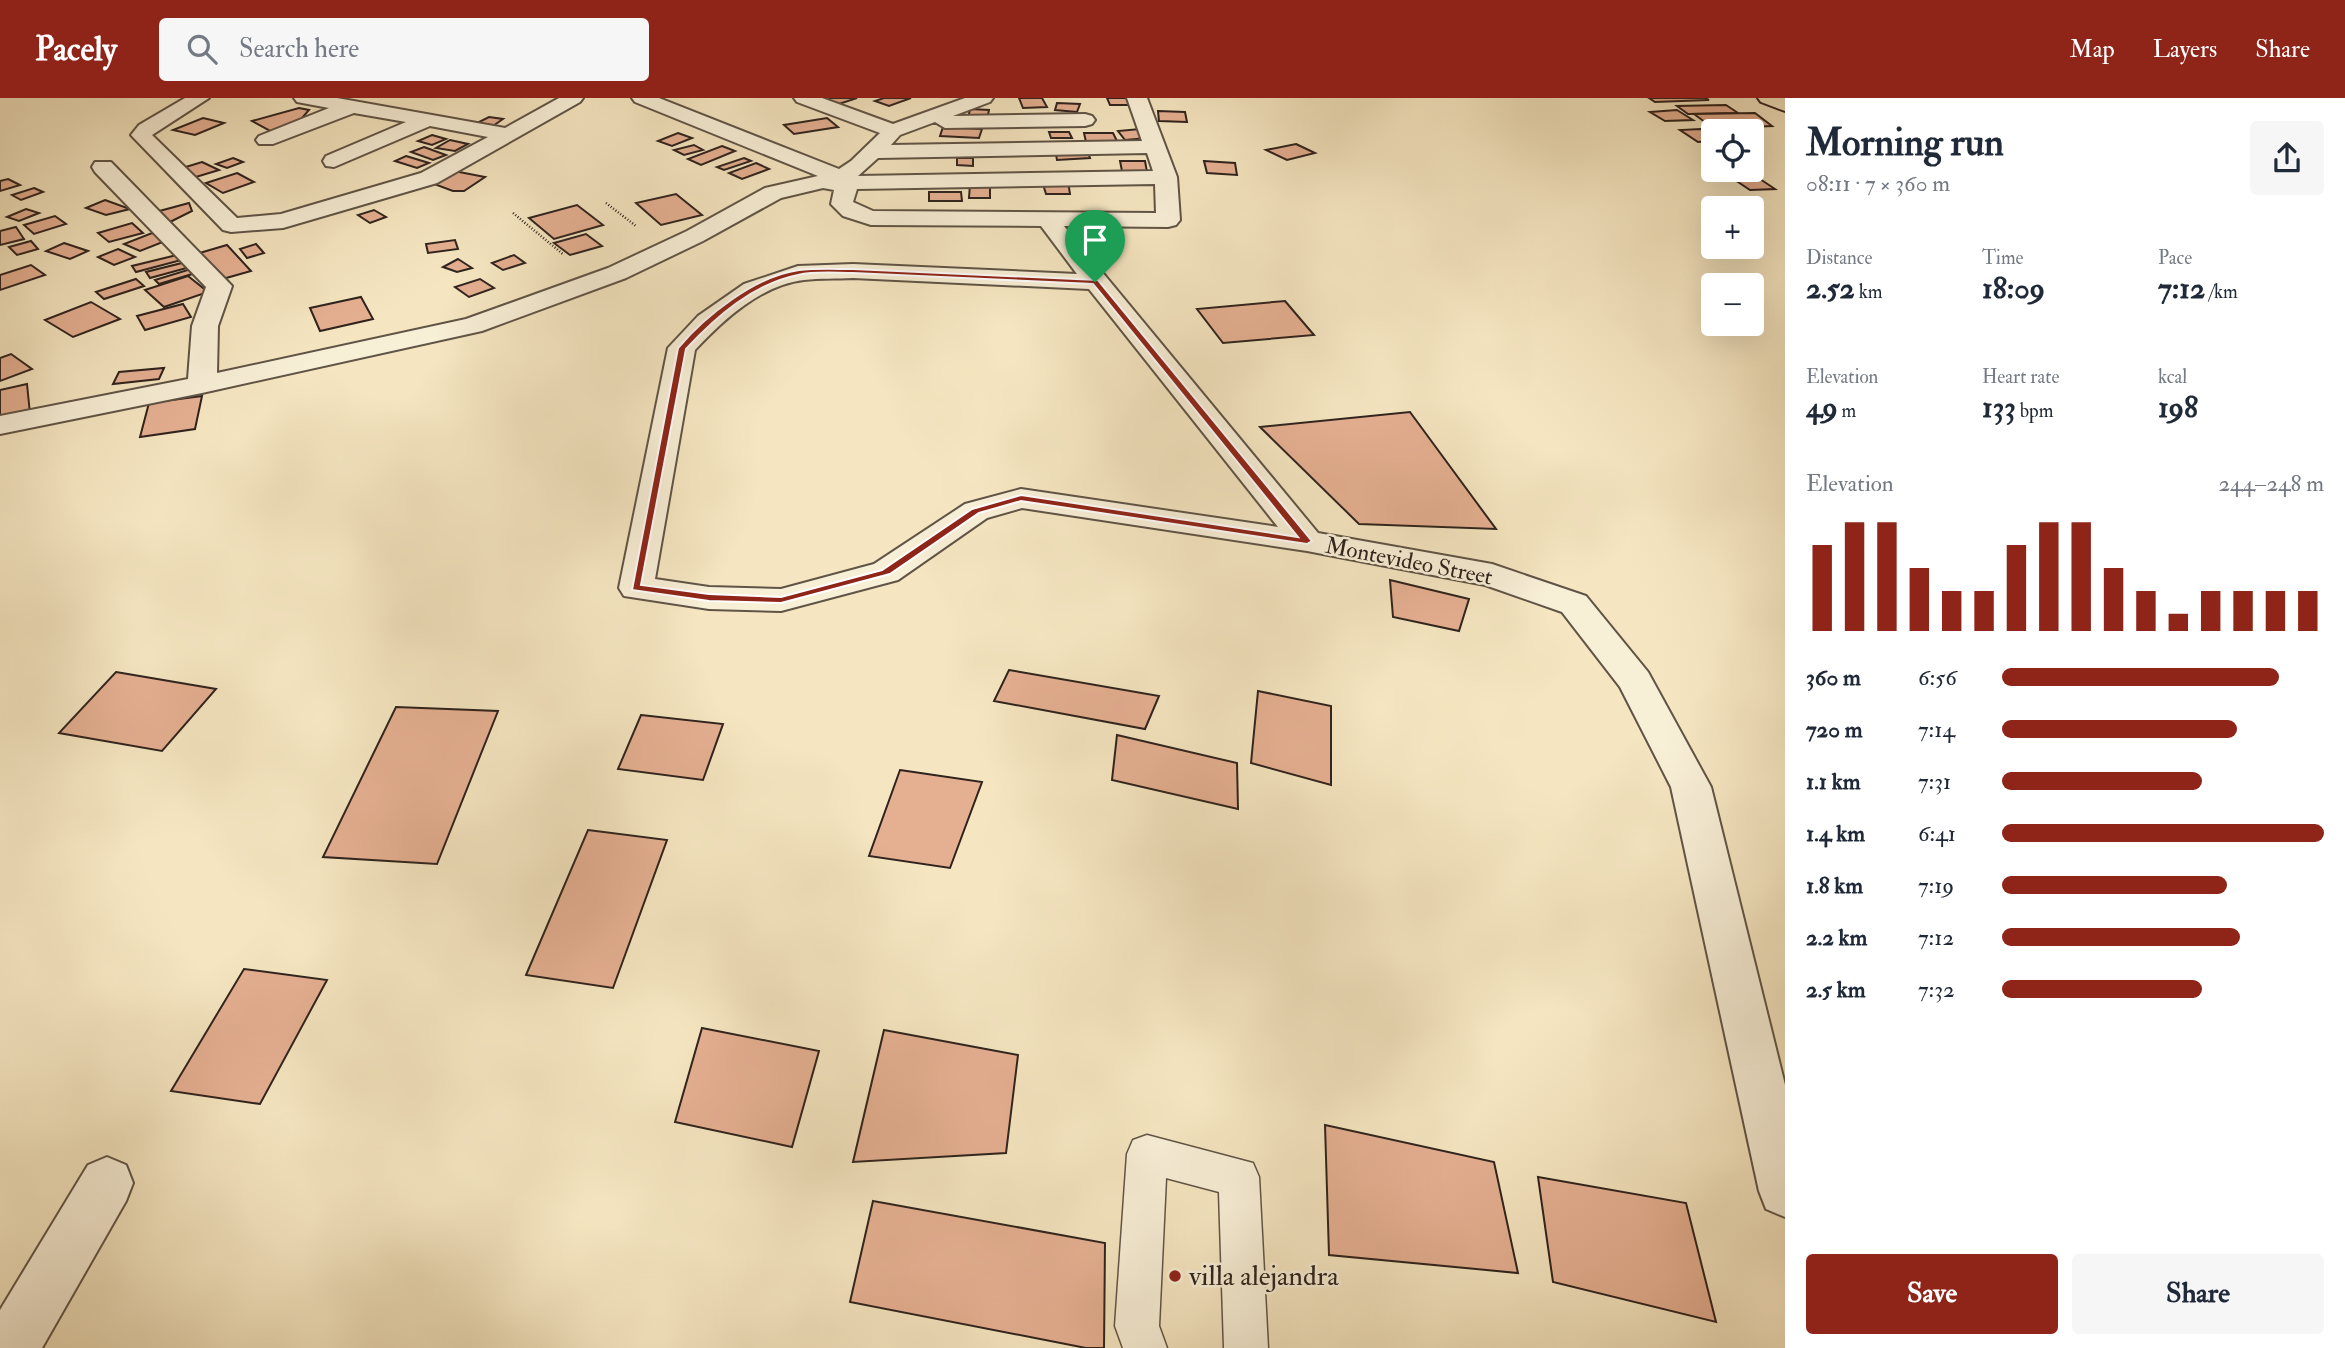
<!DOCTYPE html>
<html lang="en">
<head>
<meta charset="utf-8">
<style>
	:root { --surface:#fff; --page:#f6f6f7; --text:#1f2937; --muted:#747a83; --accent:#8f2418 }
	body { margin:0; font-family:"IM FELL Double Pica",serif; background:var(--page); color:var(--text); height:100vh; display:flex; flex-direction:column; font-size:26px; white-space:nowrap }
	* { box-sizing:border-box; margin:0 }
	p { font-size:23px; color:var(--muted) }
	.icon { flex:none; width:38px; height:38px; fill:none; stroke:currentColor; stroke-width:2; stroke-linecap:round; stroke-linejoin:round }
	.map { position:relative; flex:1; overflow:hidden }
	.panel { display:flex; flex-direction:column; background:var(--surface); width:560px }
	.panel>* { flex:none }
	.fabs { position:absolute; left:1701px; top:21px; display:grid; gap:14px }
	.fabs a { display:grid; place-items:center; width:63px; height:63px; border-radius:7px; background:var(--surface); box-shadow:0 7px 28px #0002; font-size:35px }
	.pin { position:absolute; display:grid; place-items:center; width:60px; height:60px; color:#fff; margin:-72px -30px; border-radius:50% 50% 50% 0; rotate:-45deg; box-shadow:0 0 7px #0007 }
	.pin .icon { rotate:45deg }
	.round { display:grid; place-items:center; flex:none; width:74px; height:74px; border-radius:7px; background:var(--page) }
	.head { display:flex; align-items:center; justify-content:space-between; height:119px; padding:0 21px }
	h1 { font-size:38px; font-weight:700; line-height:52px }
	.figures { display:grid; grid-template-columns:repeat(3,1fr); gap:10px; height:119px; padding:7px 21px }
	.figures div { display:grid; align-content:center }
	.figures b { font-size:30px; font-weight:700 }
	.figures small { font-size:19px; font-weight:400 }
	.figures p { font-size:19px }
	.chart { height:196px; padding:14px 21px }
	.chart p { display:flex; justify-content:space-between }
	.chart svg { width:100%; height:126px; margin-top:7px; stroke:var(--accent); stroke-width:6 }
	.primary-button { display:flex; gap:14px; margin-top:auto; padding:14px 21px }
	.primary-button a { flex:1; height:80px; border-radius:7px; background:var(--accent); color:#fff; font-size:28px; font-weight:700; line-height:80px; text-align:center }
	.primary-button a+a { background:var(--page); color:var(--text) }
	ul { padding:0 21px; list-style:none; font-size:23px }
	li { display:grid; grid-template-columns:112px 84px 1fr; align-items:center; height:52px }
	li i { height:18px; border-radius:9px; background:var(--accent) }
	header { display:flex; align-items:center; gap:42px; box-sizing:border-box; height:98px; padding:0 35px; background:var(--accent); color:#fff }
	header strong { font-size:33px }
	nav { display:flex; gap:38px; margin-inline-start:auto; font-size:24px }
	.search { width:490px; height:63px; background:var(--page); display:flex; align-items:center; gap:18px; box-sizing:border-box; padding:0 24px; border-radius:7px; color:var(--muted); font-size:26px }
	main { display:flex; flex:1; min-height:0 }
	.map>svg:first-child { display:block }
	.building { fill:#e5b092; stroke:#2f231d; stroke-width:2 }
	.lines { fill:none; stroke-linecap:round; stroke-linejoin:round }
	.lane-casing { stroke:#605446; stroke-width:3 }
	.street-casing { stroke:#605446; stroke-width:4 }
	.primary-casing { stroke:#2f231d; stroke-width:4 }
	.path { stroke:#2f231d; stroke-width:2.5; stroke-dasharray:1 2; stroke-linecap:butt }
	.lane { fill:#f8efd7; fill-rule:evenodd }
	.street { fill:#f8efd7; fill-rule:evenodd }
	.primary { fill:#f5e6c1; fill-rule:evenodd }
	.route { fill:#8f2418; stroke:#fff; stroke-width:2; fill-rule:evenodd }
	.poi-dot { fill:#8f2418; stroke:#f8efd7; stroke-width:2.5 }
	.labels { text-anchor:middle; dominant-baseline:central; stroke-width:5; stroke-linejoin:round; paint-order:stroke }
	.street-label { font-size:23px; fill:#2f231d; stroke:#f8efd7 }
	.near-poi-label { font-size:28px; fill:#2f231d; stroke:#f8efd7; text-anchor:start }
</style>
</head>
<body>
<header>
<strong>Pacely</strong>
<div class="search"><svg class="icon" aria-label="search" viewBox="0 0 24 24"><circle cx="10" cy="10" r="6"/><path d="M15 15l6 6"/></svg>Search here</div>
<nav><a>Map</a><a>Layers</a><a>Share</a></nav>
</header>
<main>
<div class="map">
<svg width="1785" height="1250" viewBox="0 0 1785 1250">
	<rect width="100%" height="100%" fill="#f5e6c1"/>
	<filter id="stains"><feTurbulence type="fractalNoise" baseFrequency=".00286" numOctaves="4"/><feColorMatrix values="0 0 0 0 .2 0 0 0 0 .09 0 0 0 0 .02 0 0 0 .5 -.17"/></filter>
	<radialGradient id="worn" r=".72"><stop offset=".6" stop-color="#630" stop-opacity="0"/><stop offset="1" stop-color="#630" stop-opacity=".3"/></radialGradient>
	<g class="building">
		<path d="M822 0H857L839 6Z"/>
		<path d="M884 0H911L889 8 875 3Z"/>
		<path d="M1019 0H1042L1047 9 1023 10Z"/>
		<path d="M1107 0H1126L1130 7H1110Z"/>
		<path d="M1649 0H1705L1709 2 1655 4Z"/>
		<path d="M1057 5 1080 6 1077 14 1055 12Z"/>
		<path d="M1726 7 1738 15 1688 16 1677 8Z"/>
		<path d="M299 10 309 12 296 27 272 34 252 23Z"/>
		<path d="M970 11 989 12 987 21H968Z"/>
		<path d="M1677 12 1693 22 1665 23 1650 14Z"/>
		<path d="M1158 13 1185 14 1187 24 1159 23Z"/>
		<path d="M1755 15 1772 28 1713 30 1694 16Z"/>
		<path d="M489 19 503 21 490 30 475 26Z"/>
		<path d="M203 20 224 25 195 37 173 32Z"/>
		<path d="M827 20 838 29 794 36 784 27Z"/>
		<path d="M943 29 982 31 979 40 940 38Z"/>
		<path d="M1140 31 1148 40 1125 42 1118 33Z"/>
		<path d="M1701 31 1713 39V43L1698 44 1680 32Z"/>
		<path d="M1049 34H1069L1072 40H1051Z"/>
		<path d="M678 35 692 40 672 48 658 43Z"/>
		<path d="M1084 35H1113L1118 45 1086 44Z"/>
		<path d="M432 37 446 41 432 47 418 43Z"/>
		<path d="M450 42 468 46 455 53 436 50Z"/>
		<path d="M1296 46 1315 55 1287 62 1266 52Z"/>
		<path d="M694 47 703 52 684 57 674 52Z"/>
		<path d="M722 48 735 53 701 67 688 61Z"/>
		<path d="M424 49 446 57 433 62 411 54Z"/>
		<path d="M1055 51 1087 52 1090 60 1057 62Z"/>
		<path d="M406 58 429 65 417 70 395 63Z"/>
		<path d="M233 60 243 64 227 70 216 66Z"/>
		<path d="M744 60 751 63 724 72 717 69Z"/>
		<path d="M957 60H973V68L957 67Z"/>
		<path d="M1120 63H1145L1147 74 1122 73Z"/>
		<path d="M1204 63 1235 65 1237 77 1207 75Z"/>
		<path d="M202 64 219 72 196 79 179 71Z"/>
		<path d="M756 65 769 71 742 81 729 75Z"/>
		<path d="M449 72 485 79 464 93H453L426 83Z"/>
		<path d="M237 75 254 84 223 95 206 85Z"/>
		<path d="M8 81 20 87 0 93V83Z"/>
		<path d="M1760 81 1775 91 1750 92 1735 82Z"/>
		<path d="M1042 83H1068L1070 96H1046Z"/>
		<path d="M970 86 990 87V100H969Z"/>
		<path d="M34 90 43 94 21 102 12 97Z"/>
		<path d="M929 94H961L962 103H929Z"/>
		<path d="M676 96 702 117 661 127 636 105Z"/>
		<path d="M105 102 130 111 106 117 86 110Z"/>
		<path d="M189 105 192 113 166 126 152 115Z"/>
		<path d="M577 107 603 127 554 141 529 120Z"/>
		<path d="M26 111 39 115 19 123 7 119Z"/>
		<path d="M374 112 386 119 370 125 358 117Z"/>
		<path d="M55 118 66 126 34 136 24 127Z"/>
		<path d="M132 125 143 135 109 144 98 135Z"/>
		<path d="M16 129 24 141 0 147V133Z"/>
		<path d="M152 135 168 142 140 153 124 146Z"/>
		<path d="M586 136 602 148 570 157 554 145Z"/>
		<path d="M455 142 458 151 428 155 426 146Z"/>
		<path d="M31 143 38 151 17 157 9 149Z"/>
		<path d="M64 145 88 153 70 161 46 153Z"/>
		<path d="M256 146 264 155 247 160 240 151Z"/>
		<path d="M227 147 251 173 219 182 196 156Z"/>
		<path d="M118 151 135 159 114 167 98 159Z"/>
		<path d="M185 155 189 160 136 174 132 168Z"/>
		<path d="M514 157 525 165 503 172 492 165Z"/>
		<path d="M458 161 472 170 457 174 443 169Z"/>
		<path d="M190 163 194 168 150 180 146 174Z"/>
		<path d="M31 167 45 177 0 192V177Z"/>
		<path d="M194 170 199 174 159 186 155 182Z"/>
		<path d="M188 178 208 194 164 209 145 192Z"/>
		<path d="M136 181 144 188 104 201 96 194Z"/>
		<path d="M480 181 494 190 469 199 455 189Z"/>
		<path d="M361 199 373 221 320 233 310 210Z"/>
		<path d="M1285 203 1314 237 1223 245 1197 211Z"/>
		<path d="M91 204 120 221 73 239 45 222Z"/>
		<path d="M183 206 191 219 145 232 137 218Z"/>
		<path d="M11 256 32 271 0 283V260Z"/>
		<path d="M164 270 159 281 113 286 119 274Z"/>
		<path d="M27 286 30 316 0 323V292Z"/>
		<path d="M202 298 195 331 140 339 149 305Z"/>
		<path d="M1410 314 1496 431 1359 426 1260 329Z"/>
		<path d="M1390 482 1469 501 1459 533 1393 519Z"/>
		<path d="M1009 572 1159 598 1145 631 994 603Z"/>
		<path d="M116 574 216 591 162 653 59 635Z"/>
		<path d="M1258 593 1331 608V687L1251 665Z"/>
		<path d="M396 609 498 613 437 766 323 759Z"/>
		<path d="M641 617 723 626 703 682 618 671Z"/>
		<path d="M1117 637 1237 665 1238 711 1112 682Z"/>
		<path d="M900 672 982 684 950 770 869 758Z"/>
		<path d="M588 732 667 742 613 890 526 877Z"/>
		<path d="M244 871 327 882 260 1006 171 993Z"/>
		<path d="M702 930 819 953 792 1049 675 1024Z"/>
		<path d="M884 932 1018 957 1006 1055 853 1064Z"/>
		<path d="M1325 1027 1494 1064 1518 1175 1329 1157Z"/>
		<path d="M1538 1079 1686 1105 1716 1224 1553 1184Z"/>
		<path d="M873 1103 1105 1145 1104 1250H1086L850 1204Z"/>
	</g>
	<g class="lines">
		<g class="lane-casing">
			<path id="lane" d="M1147 1037 1253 1065 1259 1079 1268 1250H1224L1219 1094 1166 1080 1159 1228 1167 1250H1123L1115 1228 1127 1056 1133 1042Z"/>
		</g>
		<g class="street-casing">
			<g id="street">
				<path d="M185 0H209L152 37 237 120 281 116 421 75 488 39 430 28 334 69 326 68 323 63 326 58 406 24 354 15 273 46H259L256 42 259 38 329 10 297 4 294 0H337L505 30 559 0H583L580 4 437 85 283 130 231 134 223 132 131 37 139 27Z"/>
				<path d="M632 0H659L839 71 851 63 880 35 797 4 794 0H822L893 26 965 0H993L990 4 953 18 1085 16 1092 18 1095 22 1092 26 1085 28 945 30 935 24 900 37 891 47 1142 43 1127 0H1147L1177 79 1180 122 1176 127 1168 129 1064 128 1318 435 1492 466 1586 498 1648 574 1711 689 1785 987V1119L1766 1111 1759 1093 1671 689 1620 589 1562 514 1485 487 1307 453 1022 410 987 420 898 482 781 513 709 511 624 498 619 490 668 250 698 218 744 186 798 168 853 166 1077 176 1041 128 871 127 843 118 831 106 834 92 823 90 781 100 703 143 626 180 482 233 202 295 0 336V318L188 281 192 228 206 189 95 74 92 69 95 64H111L232 188 218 228 217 275 466 221 608 170 687 133 765 90 818 78 635 4ZM1147 55 1153 73 858 78 878 60ZM1155 86 1156 115 873 113 853 104 857 91ZM853 180 1089 191 1278 429 1021 391 965 406 874 466 781 491 709 489 655 481 695 252C723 222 761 187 804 182 820 180 837 181 853 180Z"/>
				<path d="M107 1059 126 1067 133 1085 126 1103 42 1250H0V1212L88 1067Z"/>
			</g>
		</g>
		<g class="primary-casing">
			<path id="primary" d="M1758 0H1785V13L1761 4Z"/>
		</g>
		<g class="path">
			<path d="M606 105 636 128"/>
			<path d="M513 115 564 157"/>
		</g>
		<use href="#lane" class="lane"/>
		<use href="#street" class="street"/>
		<use href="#primary" class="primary"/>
	</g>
	<path class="route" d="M853 171 1098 182 1312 443 1307 446 1021 403 979 415 890 476 781 505 709 503 632 492 678 250C705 218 755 178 799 172 816 170 835 171 853 171ZM853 175 1093 186 1298 439 1021 397 972 411 882 472 781 499 709 496 641 487 686 251C716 219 753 186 798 177 815 173 835 175 853 175Z"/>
	<circle class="poi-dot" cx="1175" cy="1178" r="7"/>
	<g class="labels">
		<g class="street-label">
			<text transform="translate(1409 463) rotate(11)">Montevideo Street</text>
		</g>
		<g class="near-poi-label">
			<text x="1189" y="1178">villa alejandra</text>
		</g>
	</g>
	<rect width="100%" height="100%" filter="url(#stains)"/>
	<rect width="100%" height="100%" fill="url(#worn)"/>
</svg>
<div class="fabs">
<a><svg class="icon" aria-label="locate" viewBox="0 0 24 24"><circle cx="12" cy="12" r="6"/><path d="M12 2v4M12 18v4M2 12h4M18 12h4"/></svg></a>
<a>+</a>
<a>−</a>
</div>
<div class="pin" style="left:1095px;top:184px;background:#1e9e55"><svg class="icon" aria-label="arrive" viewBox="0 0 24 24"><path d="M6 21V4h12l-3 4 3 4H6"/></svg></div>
</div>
<section class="panel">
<div class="head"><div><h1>Morning run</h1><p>08:11 · 7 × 360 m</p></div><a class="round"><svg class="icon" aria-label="share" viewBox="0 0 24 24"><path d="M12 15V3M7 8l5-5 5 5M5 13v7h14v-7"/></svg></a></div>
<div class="figures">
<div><p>Distance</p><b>2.52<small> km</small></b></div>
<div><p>Time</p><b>18:09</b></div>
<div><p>Pace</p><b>7:12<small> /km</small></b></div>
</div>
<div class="figures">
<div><p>Elevation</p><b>49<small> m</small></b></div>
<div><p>Heart rate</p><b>133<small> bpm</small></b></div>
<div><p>kcal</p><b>198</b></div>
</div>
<div class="chart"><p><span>Elevation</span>244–248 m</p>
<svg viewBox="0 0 160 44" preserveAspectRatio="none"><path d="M5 44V14M15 44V6M25 44V6M35 44V22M45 44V30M55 44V30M65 44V14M75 44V6M85 44V6M95 44V22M105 44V30M115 44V38M125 44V30M135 44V30M145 44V30M155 44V30"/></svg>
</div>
<ul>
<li><b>360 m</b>6:56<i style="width:86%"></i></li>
<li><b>720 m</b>7:14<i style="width:73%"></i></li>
<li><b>1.1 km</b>7:31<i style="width:62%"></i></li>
<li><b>1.4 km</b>6:41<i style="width:100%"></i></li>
<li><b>1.8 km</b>7:19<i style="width:70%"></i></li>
<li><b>2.2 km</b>7:12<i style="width:74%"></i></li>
<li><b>2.5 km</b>7:32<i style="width:62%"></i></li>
</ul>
<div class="primary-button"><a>Save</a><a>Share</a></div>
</section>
</main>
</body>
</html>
